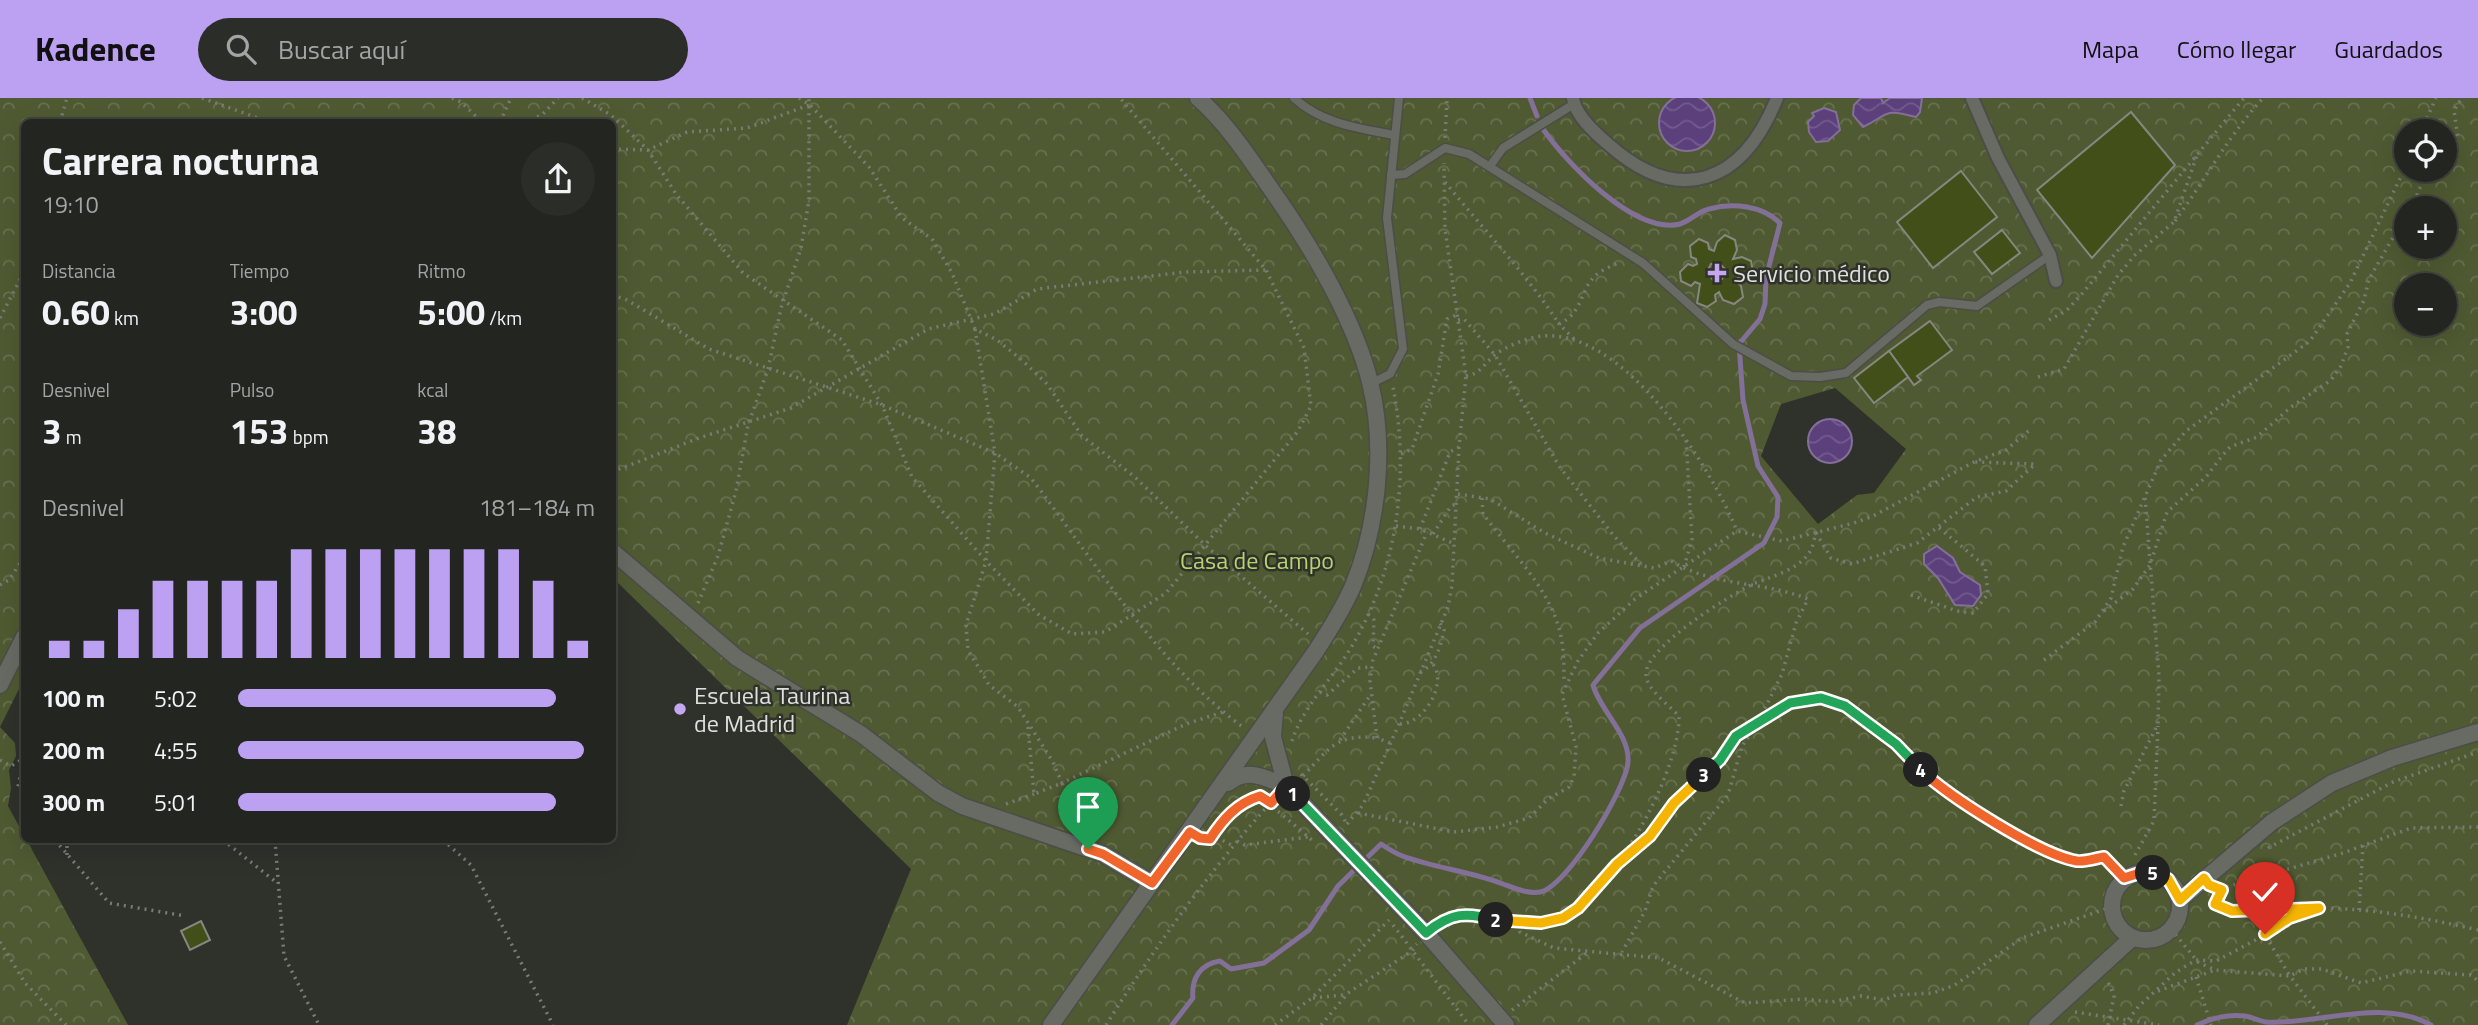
<!DOCTYPE html>
<html lang="es">
<head>
<meta charset="utf-8">
<style>
	:root { --surface:#232520; --page:#2b2d29; --text:#f1f3f6; --muted:#a3a5a5; --line:#40423e; --accent:#bca0f2 }
	body { margin:0; font-family:"Titillium Web",sans-serif; background:var(--page); color:var(--text); height:100vh; display:flex; flex-direction:column; font-size:26px; white-space:nowrap }
	* { box-sizing:border-box; margin:0 }
	p { font-size:23px; color:var(--muted) }
	.icon { flex:none; width:38px; height:38px; fill:none; stroke:currentColor; stroke-width:2; stroke-linecap:round; stroke-linejoin:round }
	.map { position:relative; flex:1; overflow:hidden }
	.sheet { position:absolute; left:21px; top:21px; width:595px; height:724px; display:flex; flex-direction:column; background:var(--surface); border-radius:10px; box-shadow:0 7px 28px #0002,0 0 0 2px var(--line) }
	.sheet>* { flex:none }
	.tools { position:absolute; left:2394px; top:21px; display:grid; gap:14px }
	.tools a { display:grid; place-items:center; width:63px; height:63px; border-radius:50%; background:var(--surface); box-shadow:0 7px 28px #0002,0 0 0 2px var(--line); font-size:35px }
	.pin { position:absolute; display:grid; place-items:center; width:60px; height:60px; color:#fff; margin:-72px -30px; border-radius:50% 50% 50% 0; rotate:-45deg; box-shadow:0 0 7px #0007 }
	.pin .icon { rotate:45deg }
	.km { position:absolute; width:35px; height:35px; margin:-18px; border-radius:50%; background:#222; color:#fff; font-size:19px; line-height:35px; text-align:center }
	.round { display:grid; place-items:center; flex:none; width:74px; height:74px; border-radius:37px; background:var(--page) }
	.head { display:flex; align-items:center; justify-content:space-between; height:119px; padding:0 21px }
	h1 { font-size:38px; font-weight:700; line-height:52px }
	.stats { display:grid; grid-template-columns:repeat(3,1fr); gap:10px; height:119px; padding:7px 21px }
	.stats div { display:grid; align-content:center }
	.stats b { font-size:35px; font-weight:700 }
	.stats small { font-size:19px; font-weight:400 }
	.stats p { font-size:19px }
	.chart { height:196px; padding:14px 21px }
	.chart p { display:flex; justify-content:space-between }
	.chart svg { width:100%; height:126px; margin-top:7px; stroke:var(--accent); stroke-width:6 }
	ul { padding:0 21px; list-style:none; font-size:23px }
	li { display:grid; grid-template-columns:112px 84px 1fr; align-items:center; height:52px }
	li i { height:18px; border-radius:9px; background:var(--accent) }
	header { display:flex; align-items:center; gap:42px; box-sizing:border-box; height:98px; padding:0 35px; background:var(--accent); color:#111 }
	header strong { font-size:33px }
	nav { display:flex; gap:38px; margin-inline-start:auto; font-size:24px }
	.search { width:490px; height:63px; background:var(--page); display:flex; align-items:center; gap:18px; box-sizing:border-box; padding:0 24px; border-radius:38px; color:var(--muted); font-size:26px }
	.map>svg:first-child { display:block }
	.forest { fill:url(#forest-crowns); fill-rule:evenodd }
	.water { fill:url(#water-waves); stroke:#837099; stroke-width:2 }
	.lines { fill:none; stroke-linecap:round; stroke-linejoin:round }
	.stream { stroke:#837099; stroke-width:5 }
	.building { fill:#424f18; stroke:#858780; stroke-width:2; fill-rule:evenodd }
	.service-casing { stroke:#4b4d47; stroke-width:11 }
	.pedestrian-casing { stroke:#4b4d47; stroke-width:16 }
	.minor-casing { stroke:#4b4d47; stroke-width:19 }
	.path { stroke:#797b76; stroke-width:3.5; stroke-dasharray:2 5; stroke-linecap:butt }
	.service { stroke:#686a64; stroke-width:8 }
	.pedestrian { stroke:#686a64; stroke-width:12 }
	.minor { stroke:#686a64; stroke-width:16 }
	.split-1-casing { stroke:#fff; stroke-width:14 }
	.split-2-casing { stroke:#fff; stroke-width:14 }
	.split-3-casing { stroke:#fff; stroke-width:14 }
	.split-4-casing { stroke:#fff; stroke-width:14 }
	.split-5-casing { stroke:#fff; stroke-width:14 }
	.split-6-casing { stroke:#fff; stroke-width:14 }
	.split-1 { stroke:#f0652b; stroke-width:9 }
	.split-2 { stroke:#22a559; stroke-width:9 }
	.split-3 { stroke:#f5b400; stroke-width:9 }
	.split-4 { stroke:#22a559; stroke-width:9 }
	.split-5 { stroke:#f0652b; stroke-width:9 }
	.split-6 { stroke:#f5b400; stroke-width:9 }
	.poi-dot { fill:#c5a7f1; stroke:#2f312b; stroke-width:2.5 }
	.labels { text-anchor:middle; dominant-baseline:central; stroke-width:5; stroke-linejoin:round; paint-order:stroke }
	.poi-label { font-size:24px; fill:#dfe0dc; stroke:#2f312b; text-anchor:start }
	.park-label { font-size:24px; fill:#b8d26e; stroke:#2f312b }
</style>
</head>
<body>
<header>
<strong>Kadence</strong>
<div class="search"><svg class="icon" aria-label="search" viewBox="0 0 24 24"><circle cx="10" cy="10" r="6"/><path d="M15 15l6 6"/></svg>Buscar aquí</div>
<nav><a>Mapa</a><a>Cómo llegar</a><a>Guardados</a></nav>
</header>
<div class="map">
<svg width="2478" height="927" viewBox="0 0 2478 927">
	<defs>
		<pattern id="forest-crowns" width="20" height="18" patternUnits="userSpaceOnUse" patternTransform="scale(1.75)"><rect width="20" height="18" fill="#4f5a32"/><path d="M2 6a3 3 0 1 1 6 0M12 15a3 3 0 1 1 6 0" fill="none" stroke="#68714f"/></pattern>
		<pattern id="water-waves" width="16" height="10" patternUnits="userSpaceOnUse" patternTransform="scale(1.75)"><rect width="16" height="10" fill="#5b407c"/><path d="M0 5q4-4 8 0t8 0" fill="none" stroke="#725b8e"/></pattern>
	</defs>
	<rect width="100%" height="100%" fill="#2f312b"/>
	<path class="forest" d="M0 0H2478V927H847L911 771 613 480 612 24H24V581L0 629 15 645 16 658 9 672 11 690 8 708 128 927H0ZM2406 33H2445V72H2406ZM2406 110H2445V149H2406ZM2406 187H2445V226H2406ZM1835 290 1906 351 1874 395 1857 397 1818 426 1761 358 1781 306Z"/>
	<g class="water">
		<circle cx="1687" cy="25" r="28"/>
		<path d="M1861 0H1881L1883 5 1890 0H1922L1920 14 1916 19C1882 10 1890 16 1863 29L1853 17 1854 7Z"/>
		<path d="M1824 10 1836 14 1840 32 1828 43 1816 44 1809 34 1808 24 1814 18 1812 15Z"/>
		<circle cx="1830" cy="343" r="22"/>
		<path d="M1937 448 1953 460 1960 474 1980 487 1981 497 1973 508 1955 507 1938 480 1924 466V456Z"/>
	</g>
	<g class="lines">
		<g class="stream">
			<path d="M1530 0 1537 18"/>
			<path d="M1172 927 1193 900C1191 881 1200 866 1220 863L1231 871 1264 865 1309 832 1338 788 1381 746C1387 750 1393 754 1400 757 1433 770 1470 773 1503 786 1514 790 1527 796 1540 794 1567 789 1626 691 1628 664 1630 636 1600 613 1593 587L1640 530 1764 445 1777 419 1778 399 1758 368 1743 302 1739 246 1760 221 1765 206 1766 180 1780 125C1763 108 1733 104 1709 111 1699 113 1690 123 1680 126 1634 137 1566 64 1543 31"/>
			<path d="M2197 927C2213 920 2227 916 2245 918 2252 919 2259 923 2266 924 2321 927 2380 899 2431 927"/>
		</g>
	</g>
	<g class="building">
		<path d="M2131 14 2175 67 2092 160 2037 92Z"/>
		<path d="M1961 73 1997 119 1933 170 1897 124Z"/>
		<path d="M2002 132 2020 155 1992 176 1974 154Z"/>
		<path d="M1725 137 1735 142 1737 152 1733 161 1742 159 1751 163 1753 174 1745 181 1739 179 1735 182 1741 188 1743 199 1734 206 1723 202 1719 194 1715 197 1716 203 1707 209 1697 205 1700 186 1695 184 1691 188 1681 183 1680 174 1688 166 1693 168 1697 166 1696 161 1691 159 1690 148 1699 141 1708 145 1709 151 1714 153 1717 144ZM1719 165 1726 172 1722 181 1713 182 1707 174 1711 166Z"/>
		<path d="M1930 223 1952 252 1917 278 1921 282 1914 287 1889 253Z"/>
		<path d="M1889 253 1908 279 1874 305 1854 280Z"/>
		<path d="M201 823 210 842 190 852 181 833Z"/>
	</g>
	<g class="lines">
		<g class="service-casing">
			<g id="service">
				<path d="M1294 0C1323 26 1357 30 1394 37"/>
				<path d="M1490 68 1503 50 1574 6"/>
				<path d="M1391 77 1405 76 1445 50 1469 56 1643 165 1733 246 1791 278 1820 279 1846 275 1927 207 1939 204 1977 208 2050 157"/>
				<path d="M1370 286 1390 276 1403 251 1387 120 1399 0"/>
			</g>
		</g>
		<g class="pedestrian-casing">
			<g id="pedestrian">
				<path d="M1573 0C1575 17 1595 35 1608 46 1680 110 1743 85 1777 0"/>
				<path d="M1972 0 1998 60 2050 157 2056 183"/>
			</g>
		</g>
		<g class="minor-casing">
			<g id="minor">
				<path d="M612 453 737 560 861 636 938 695 962 708 1103 756 1152 785"/>
				<path d="M0 587 24 539"/>
				<path d="M1275 615 1273 639 1286 688 1426 835 1506 927"/>
				<path d="M1228 685C1248 669 1265 680 1286 688"/>
				<circle cx="2146" cy="808" r="34"/>
				<path d="M2180 802 2272 724 2332 685 2392 660 2478 634"/>
				<path d="M1051 927 1316 553C1329 533 1343 511 1353 488 1378 427 1386 349 1370 284 1355 224 1315 155 1280 104 1255 69 1231 29 1198 0"/>
				<path d="M2037 927 2132 840"/>
			</g>
		</g>
		<g class="path">
			<path d="M202 0 269 24"/>
			<path d="M452 0 461 4 482 24"/>
			<path d="M582 0 611 17 648 52 676 96 743 175 842 242 882 307 912 379 986 463 1038 516 1072 536 1105 534 1166 495 1298 333 1311 308 1304 250 1266 172 1120 0"/>
			<path d="M799 0 810 7 869 69 902 120 932 141 952 175 975 231 997 242 1022 262 1047 286 1082 338 1136 380 1206 448 1308 536"/>
			<path d="M60 24 67 0"/>
			<path d="M500 24 511 0"/>
			<path d="M524 24 542 17 558 0"/>
			<path d="M2421 33 2436 0"/>
			<path d="M1445 40 1447 0"/>
			<path d="M612 51 648 52 687 34 747 30 809 7"/>
			<path d="M2445 53 2458 41 2454 12 2462 0"/>
			<path d="M1445 84C1483 131 1526 175 1559 226"/>
			<path d="M2411 110 2428 72"/>
			<path d="M2175 123C2205 82 2229 37 2263 0"/>
			<path d="M612 197 627 202 709 251 882 307 995 355 1031 380C1097 466 1155 564 1244 630"/>
			<path d="M0 220 24 174"/>
			<path d="M1458 222 1464 221 1495 257 1559 368 1614 438 1641 466"/>
			<path d="M2049 222 2066 213 2081 197 2244 0"/>
			<path d="M975 231 995 355 986 463 966 527 968 552 989 587 1018 609 1053 664 1062 685 1186 626 1223 614"/>
			<path d="M1574 241 1559 226C1583 215 1580 192 1595 178 1601 172 1612 168 1620 164"/>
			<path d="M1466 278C1481 276 1485 264 1496 256 1506 249 1522 242 1535 239 1620 223 1710 367 1737 433"/>
			<path d="M2038 279 2064 271 2118 177 2135 157 2174 124 2197 57"/>
			<path d="M1401 356 1412 351 1438 276 1447 221 1457 217"/>
			<path d="M612 374 699 340 791 310 928 231 994 216 1037 191 1186 174 1266 172"/>
			<path d="M1458 396 1490 401 1545 435 1599 460 1654 470 1671 463C1717 490 1760 482 1808 501L1796 525 1782 576 1756 628 1742 648 1728 697 1653 788 1645 813 1622 854"/>
			<path d="M1482 400 1483 416C1509 451 1547 488 1559 530 1564 548 1564 567 1564 585"/>
			<path d="M1396 428 1420 431 1455 446"/>
			<path d="M1420 431 1450 354 1459 349"/>
			<path d="M1433 436 1451 408 1456 406"/>
			<path d="M1684 469 1692 441 1686 341"/>
			<path d="M0 487 9 482 24 459"/>
			<path d="M1911 497 1957 513 1973 515 1988 496 1985 468 1938 429"/>
			<path d="M698 505 718 458 736 393 748 327 768 271 781 210 801 150 809 102V0"/>
			<path d="M2104 513 2133 491 2150 467 2167 414 2206 379 2222 358 2230 349 2257 339 2291 309 2331 282 2341 268 2348 249 2347 236 2364 202 2369 181 2406 117"/>
			<path d="M1368 516 1374 522 1373 548 1377 551"/>
			<path d="M2044 562 2095 524 2111 500 2123 449 2161 362 2186 333 2310 243 2350 185 2406 68"/>
			<path d="M1420 574C1436 567 1441 547 1444 532L1440 525"/>
			<path d="M1320 594 1327 597 1358 570 1371 569"/>
			<path d="M1400 626C1424 626 1449 584 1432 565"/>
			<path d="M1028 629 1034 696 1062 685 1080 730"/>
			<path d="M1340 642 1369 599"/>
			<path d="M1292 643C1303 608 1334 579 1352 548 1398 470 1410 376 1393 289"/>
			<path d="M1390 645 1377 640 1370 583 1373 562 1427 434"/>
			<path d="M24 659 18 689 24 698"/>
			<path d="M0 662 11 668 23 661"/>
			<path d="M1301 676 1342 717 1347 727"/>
			<path d="M1303 678C1329 651 1336 635 1377 640"/>
			<path d="M1006 706 1034 696"/>
			<path d="M2121 708 2124 693 2158 626 2159 578 2145 399"/>
			<path d="M1358 715 1454 734 1497 729 1529 720 1548 701 1569 689 1574 679 1576 649 1562 596 1578 563 1598 535 1635 501 1737 433 1782 443 1854 425 1873 418 1974 364 2006 352 2032 330"/>
			<path d="M1347 726 1363 707 1399 626 1448 509 1452 487 1459 349 1466 278 1445 131 1444 65"/>
			<path d="M1202 740 1222 742 1233 748"/>
			<path d="M1210 741 1231 714 1260 698 1313 743"/>
			<path d="M55 742 109 805 185 818"/>
			<path d="M223 742 276 784"/>
			<path d="M275 742 284 858 319 927"/>
			<path d="M443 742 471 767 553 927"/>
			<path d="M1237 743 1245 747 1308 739"/>
			<path d="M2268 750 2393 684 2478 654"/>
			<path d="M67 757V742"/>
			<path d="M2135 757 2154 723 2158 628"/>
			<path d="M1624 760 1650 738 1674 705 1720 662 1736 638 1790 605 1821 600 1845 608 1897 646 1923 675 2001 728 2051 755 2079 763 2104 759 2125 781"/>
			<path d="M2220 791 2343 755 2411 730 2478 729"/>
			<path d="M2222 792 2215 806C2249 821 2286 810 2322 810 2376 811 2426 820 2478 832"/>
			<path d="M2359 812 2363 747"/>
			<path d="M1437 826C1471 804 1504 830 1541 825 1604 817 1680 677 1679 618 1669 607 1647 592 1646 577 1644 550 1730 497 1753 486 1770 479 1798 472 1809 455 1813 450 1814 441 1816 435L1831 460 1852 466 1917 445 1977 399 2006 393 2035 366 1974 364"/>
			<path d="M1519 826 1520 834 1554 850 1659 860 1745 905 1804 901 1832 904 1861 898 1884 902 1896 897 1933 895 1955 887 2022 840 2111 809"/>
			<path d="M1393 827 1469 927"/>
			<path d="M2171 831 2198 864 2215 872 2290 878 2327 927"/>
			<path d="M2265 837 2289 820 2313 812"/>
			<path d="M0 844 25 885 66 927"/>
			<path d="M2196 879 2211 927"/>
			<path d="M2158 893 2215 872"/>
			<path d="M1313 900 1343 897"/>
			<path d="M1512 912 1587 855"/>
			<path d="M2075 914 2159 927"/>
			<path d="M1106 927C1155 849 1210 772 1272 703"/>
			<path d="M1275 927 1312 900 1389 822"/>
			<path d="M1321 927 1348 895 1412 853 1417 846"/>
			<path d="M2108 927 2114 898 2108 884"/>
			<path d="M2124 927 2139 908 2176 874 2196 862 2216 863 2265 837 2290 878 2304 871H2322L2361 885 2411 873 2471 877 2478 883"/>
		</g>
		<use href="#service" class="service"/>
		<use href="#pedestrian" class="pedestrian"/>
		<use href="#minor" class="minor"/>
	</g>
	<g class="lines">
		<g class="split-1-casing">
			<path id="split-1" d="M1088 751 1103 756 1152 785 1190 734 1200 740 1210 741C1223 721 1237 705 1260 698L1271 705 1286 688 1293 696"/>
		</g>
		<g class="split-2-casing">
			<path id="split-2" d="M1293 696 1426 835C1451 814 1467 814 1496 822"/>
		</g>
		<g class="split-3-casing">
			<path id="split-3" d="M1496 822 1541 825 1563 820 1578 810 1617 766 1650 738 1674 705 1704 677"/>
		</g>
		<g class="split-4-casing">
			<path id="split-4" d="M1704 677 1720 662 1736 638 1790 605 1821 600 1845 608 1896 646 1921 672"/>
		</g>
		<g class="split-5-casing">
			<path id="split-5" d="M1921 672C1948 698 2040 757 2077 763 2085 764 2096 760 2104 759L2124 780 2146 773 2153 775"/>
		</g>
		<g class="split-6-casing">
			<path id="split-6" d="M2153 775 2168 781 2180 802 2204 780 2209 787 2222 792 2215 806 2232 813 2319 810 2289 820 2265 836"/>
		</g>
		<use href="#split-1" class="split-1"/>
		<use href="#split-2" class="split-2"/>
		<use href="#split-3" class="split-3"/>
		<use href="#split-4" class="split-4"/>
		<use href="#split-5" class="split-5"/>
		<use href="#split-6" class="split-6"/>
	</g>
	<g class="poi-dot">
		<path d="M1713.5 164.5h7v7h7v7h-7v7h-7v-7h-7v-7h7z"/>
		<circle cx="680" cy="611" r="7"/>
	</g>
	<g class="labels">
		<g class="poi-label">
			<text x="1733" y="175">Servicio médico</text>
			<text x="694" y="597">Escuela Taurina<tspan x="694" dy="28">de Madrid</tspan></text>
		</g>
		<g class="park-label">
			<text x="1257" y="462">Casa de Campo</text>
		</g>
	</g>
</svg>
<div class="tools">
<a><svg class="icon" aria-label="locate" viewBox="0 0 24 24"><circle cx="12" cy="12" r="6"/><path d="M12 2v4M12 18v4M2 12h4M18 12h4"/></svg></a>
<a>+</a>
<a>−</a>
</div>
<div class="pin" style="left:1088px;top:751px;background:#1e9e55"><svg class="icon" aria-label="arrive" viewBox="0 0 24 24"><path d="M6 21V4h12l-3 4 3 4H6"/></svg></div>
<div class="pin" style="left:2265px;top:836px;background:#d93025"><svg class="icon" aria-label="check" viewBox="0 0 24 24"><path d="M5 12l5 5 9-10"/></svg></div>
<b class="km" style="left:1293px;top:696px">1</b>
<b class="km" style="left:1496px;top:822px">2</b>
<b class="km" style="left:1704px;top:677px">3</b>
<b class="km" style="left:1921px;top:672px">4</b>
<b class="km" style="left:2153px;top:775px">5</b>
<section class="sheet">
<div class="head"><div><h1>Carrera nocturna</h1><p>19:10</p></div><a class="round"><svg class="icon" aria-label="share" viewBox="0 0 24 24"><path d="M12 15V3M7 8l5-5 5 5M5 13v7h14v-7"/></svg></a></div>
<div class="stats">
<div><p>Distancia</p><b>0.60<small> km</small></b></div>
<div><p>Tiempo</p><b>3:00</b></div>
<div><p>Ritmo</p><b>5:00<small> /km</small></b></div>
</div>
<div class="stats">
<div><p>Desnivel</p><b>3<small> m</small></b></div>
<div><p>Pulso</p><b>153<small> bpm</small></b></div>
<div><p>kcal</p><b>38</b></div>
</div>
<div class="chart"><p><span>Desnivel</span>181–184 m</p>
<svg viewBox="0 0 160 44" preserveAspectRatio="none"><path d="M5 44V38M15 44V38M25 44V27M35 44V17M45 44V17M55 44V17M65 44V17M75 44V6M85 44V6M95 44V6M105 44V6M115 44V6M125 44V6M135 44V6M145 44V17M155 44V38"/></svg>
</div>
<ul>
<li><b>100 m</b>5:02<i style="width:89%"></i></li>
<li><b>200 m</b>4:55<i style="width:97%"></i></li>
<li><b>300 m</b>5:01<i style="width:89%"></i></li>
</ul>
</section>
</div>
</body>
</html>
